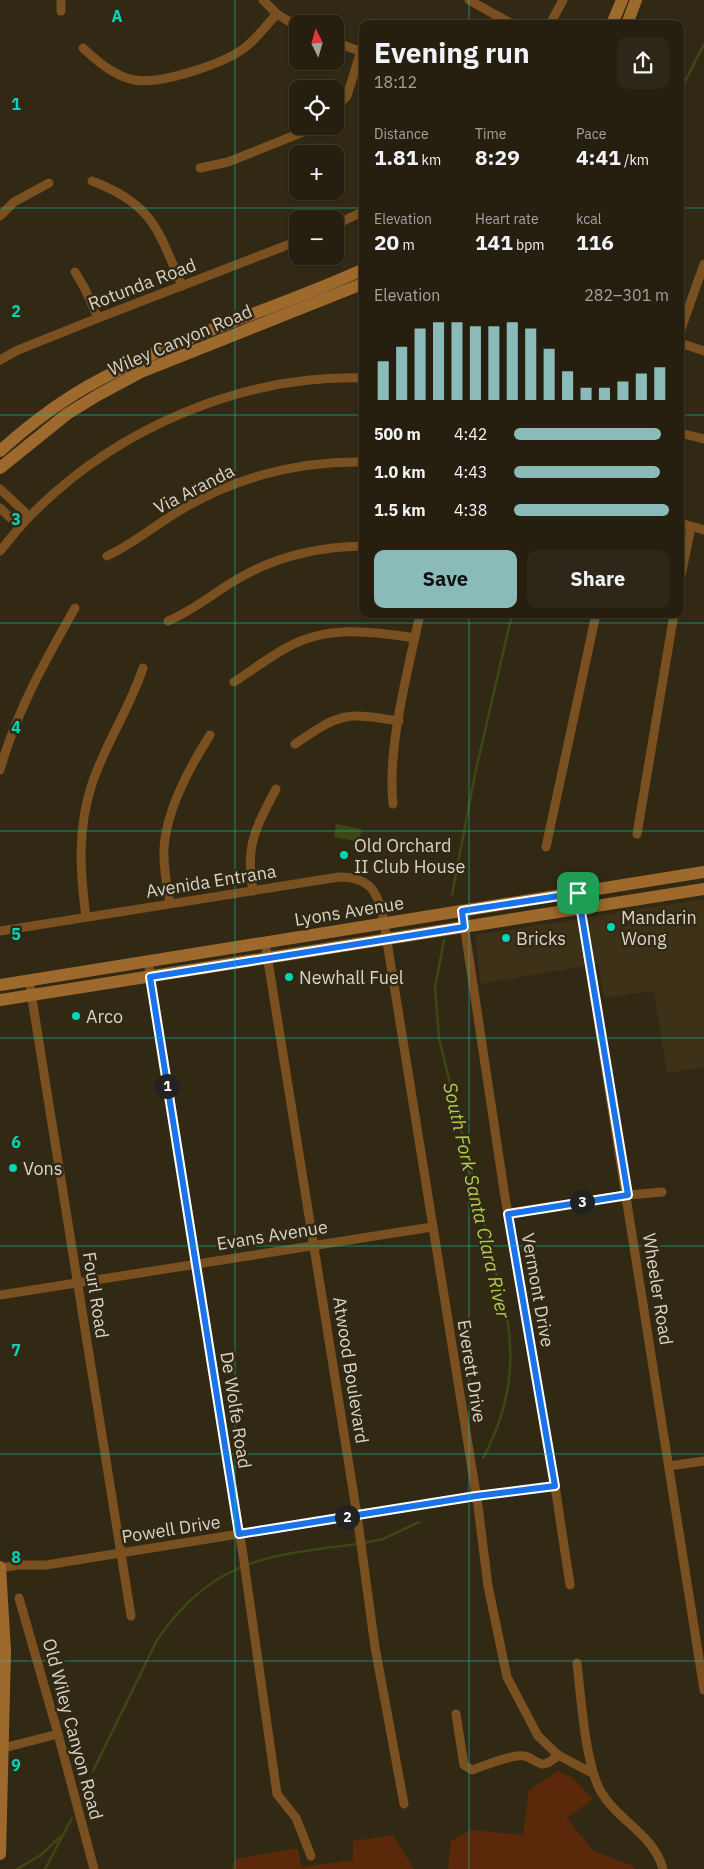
<!DOCTYPE html>
<html lang="en">
<head>
<meta charset="utf-8">
<style>
	:root { --surface:#261f10; --page:#2e2719; --text:#f1f3f6; --muted:#a4a29f; --line:#423d30; --accent:#8bbbb9 }
	body { margin:0; font-family:"IBM Plex Sans",sans-serif; background:var(--page); color:var(--text); height:100vh; display:flex; flex-direction:column; font-size:19px; white-space:nowrap }
	* { box-sizing:border-box; margin:0 }
	p { font-size:16px; color:var(--muted) }
	.icon { flex:none; width:28px; height:28px; fill:none; stroke:currentColor; stroke-width:2; stroke-linecap:round; stroke-linejoin:round }
	.map { position:relative; flex:1; overflow:hidden }
	.details { position:absolute; left:359px; top:20px; width:325px; height:598px; display:flex; flex-direction:column; background:var(--surface); border-radius:10px; box-shadow:0 1px 4px #0004,0 0 0 1px var(--line) }
	.details>* { flex:none }
	.needle { width:32px; rotate:355deg }
	.fabs { position:absolute; left:289px; top:15px; display:grid; gap:10px }
	.fabs a { display:grid; place-items:center; width:55px; height:55px; border-radius:10px; background:var(--surface); box-shadow:0 1px 4px #0004,0 0 0 1px var(--line); font-size:25px }
	.pin { position:absolute; display:grid; place-items:center; width:42px; height:42px; color:#fff; margin:-21px; border-radius:10px; box-shadow:0 2px 8px #0006 }
	.km { position:absolute; width:25px; height:25px; margin:-12px; border-radius:50%; background:#222; color:#fff; font-size:14px; line-height:25px; text-align:center }
	.round { display:grid; place-items:center; flex:none; width:52px; height:52px; border-radius:10px; background:var(--page) }
	.head { display:flex; align-items:center; justify-content:space-between; height:85px; padding:0 15px }
	h1 { font-size:28px; font-weight:700; line-height:38px }
	.metrics { display:grid; grid-template-columns:repeat(3,1fr); gap:8px; height:85px; padding:5px 15px }
	.metrics div { display:grid; align-content:center }
	.metrics b { font-size:21px; font-weight:700 }
	.metrics small { font-size:14px; font-weight:400 }
	.metrics p { font-size:14px }
	.chart { height:140px; padding:10px 15px }
	.chart p { display:flex; justify-content:space-between }
	.chart svg { width:100%; height:90px; margin-top:5px; stroke:var(--accent); stroke-width:6 }
	.action { display:flex; gap:10px; margin-top:auto; padding:10px 15px }
	.action a { flex:1; height:58px; border-radius:10px; background:var(--accent); color:#111; font-size:20px; font-weight:700; line-height:58px; text-align:center }
	.action a+a { background:var(--page); color:var(--text) }
	ul { padding:0 15px; list-style:none; font-size:16px }
	li { display:grid; grid-template-columns:80px 60px 1fr; align-items:center; height:38px }
	li i { height:12px; border-radius:6px; background:var(--accent) }
	.map>svg:first-child { display:block }
	.built { fill:#3d3117 }
	.green { fill:#5b2909 }
	.water { fill:#3c4814 }
	.lines { fill:none; stroke-linecap:round; stroke-linejoin:round }
	.stream { stroke:#3c4814; stroke-width:2.5 }
	.street { stroke:#7a5020; stroke-width:9 }
	.secondary { stroke:#9e692c; stroke-width:12 }
	.route-casing { stroke:#fff; stroke-width:10 }
	.route { stroke:#1a73e8; stroke-width:6 }
	.grid { fill:none; stroke:#04d5b6; stroke-width:1; stroke-opacity:0.55 }
	.poi-dot { fill:#04d5b6; stroke:#322915; stroke-width:2 }
	.labels { text-anchor:middle; dominant-baseline:central; stroke-width:5; stroke-linejoin:round; paint-order:stroke }
	.street-label { font-size:18px; fill:#d9d4c8; stroke:#322915 }
	.poi-label { font-size:18px; fill:#d9d4c8; stroke:#322915; text-anchor:start }
	.water-label { font-size:19px; font-style:italic; fill:#aecd4d; stroke:#322915 }
	.grid-label { font-size:16px; text-anchor:middle; font-weight:bold; fill:#04d5b6; stroke:#322915; stroke-width:5; stroke-linejoin:round; paint-order:stroke }
</style>
</head>
<body>
<div class="map">
<svg width="704" height="1869" viewBox="0 0 704 1869">
	<rect width="100%" height="100%" fill="#322915"/>
	<path class="built" d="M704 899V1067L667 1073 654 991 604 998 598 964 480 984 476 935Z"/>
	<g class="green">
		<path d="M558 1771 572 1777 593 1799 567 1818 593 1851 633 1866 634 1869H448L451 1841 471 1830 523 1835 529 1790Z"/>
		<path d="M393 1835 414 1869H231L236 1859 298 1848 301 1867 353 1860V1841Z"/>
	</g>
	<path class="water" d="M336 824 361 829 360 842 334 837Z"/>
	<g class="lines">
		<g class="stream">
			<path d="M680 91 704 44"/>
			<path d="M452 895 475 774 512 614"/>
			<path d="M444 940 435 988 439 1038 507 1318C516 1368 507 1414 483 1458"/>
			<path d="M363 1543 383 1539 419 1522"/>
			<path d="M93 1771 157 1640C213 1559 268 1555 358 1544"/>
			<path d="M17 1869 41 1855 61 1836"/>
			<path d="M45 1869 72 1818"/>
		</g>
		<g class="street">
			<path d="M61 0V11"/>
			<path d="M263 0 277 14 298 27"/>
			<path d="M469 0 512 24"/>
			<path d="M550 24 563 0"/>
			<path d="M335 42 362 52"/>
			<path d="M83 48C97 61 114 76 134 80 160 85 228 63 248 45 259 36 267 24 277 14"/>
			<path d="M335 109 347 96 361 51"/>
			<path d="M200 168 228 162 318 126"/>
			<path d="M92 181C153 204 158 230 182 286"/>
			<path d="M0 216 14 202 49 183"/>
			<path d="M335 225 362 212"/>
			<path d="M75 272 85 289 98 318"/>
			<path d="M680 332 704 264"/>
			<path d="M680 343 704 351"/>
			<path d="M0 360 18 350 98 318 298 241"/>
			<path d="M680 433 704 439"/>
			<path d="M0 489 29 516"/>
			<path d="M0 508 20 527"/>
			<path d="M680 523 704 530"/>
			<path d="M0 551C11 538 22 523 35 511 120 427 243 375 362 378"/>
			<path d="M107 556C131 545 149 530 171 516 228 479 295 461 362 462"/>
			<path d="M680 580 691 527"/>
			<path d="M168 621C192 611 210 596 231 583 270 558 317 547 362 546"/>
			<path d="M234 682C251 671 268 658 286 648 326 625 371 631 415 638"/>
			<path d="M295 744C340 713 344 712 399 721"/>
			<path d="M0 770C16 712 45 661 75 608"/>
			<path d="M393 804C387 748 408 670 420 614"/>
			<path d="M637 834 674 614"/>
			<path d="M546 847 596 614"/>
			<path d="M253 891C245 846 255 829 276 789"/>
			<path d="M578 893 704 1690"/>
			<path d="M170 903C167 886 163 867 164 849 166 810 189 768 210 735"/>
			<path d="M462 911 505 1197 555 1486 570 1585"/>
			<path d="M86 917C80 872 77 829 92 784 105 744 130 708 143 668"/>
			<path d="M0 931 339 877C372 877 379 894 384 923L478 1506 488 1586 507 1677 538 1736 558 1755 592 1773"/>
			<path d="M265 942 357 1515 375 1647 404 1804"/>
			<path d="M148 961 243 1555 277 1794 296 1818 311 1856"/>
			<path d="M29 980 131 1616"/>
			<path d="M508 1213 628 1195 662 1192"/>
			<path d="M0 1295 432 1227"/>
			<path d="M669 1466 704 1461"/>
			<path d="M0 1568 18 1565H46L476 1496 555 1486"/>
			<path d="M19 1598 58 1734 94 1869"/>
			<path d="M577 1663C581 1697 585 1762 600 1790 617 1821 653 1833 663 1869"/>
			<path d="M456 1714 464 1765 472 1770C486 1765 502 1758 517 1756 537 1753 537 1776 558 1755"/>
			<path d="M0 1749 58 1734"/>
		</g>
		<g class="secondary">
			<path d="M612 24 622 0"/>
			<path d="M627 24 636 0"/>
			<path d="M0 451C30 424 63 399 99 380 183 335 276 309 362 270"/>
			<path d="M0 468 67 414 98 395 141 372 362 284"/>
			<path d="M0 985 704 872"/>
			<path d="M0 1000 704 889"/>
			<path d="M0 1567 5 1651 0 1854"/>
		</g>
	</g>
	<g class="lines">
		<g class="route-casing">
			<path id="route" d="M578 893 628 1195 508 1214 555 1486 476 1496 239 1534 150 977 464 927 462 911Z"/>
		</g>
		<use href="#route" class="route"/>
	</g>
	<path class="grid" d="M235 0V1869M469 0V24M0 208H362M680 208H704M0 415H362M680 415H704M469 614V1869M0 623H704M0 831H704M0 1038H704M0 1246H704M0 1454H704M0 1661H704"/>
	<g class="poi-dot">
		<circle cx="344" cy="855" r="5"/>
		<circle cx="611" cy="927" r="5"/>
		<circle cx="506" cy="938" r="5"/>
		<circle cx="289" cy="977" r="5"/>
		<circle cx="76" cy="1016" r="5"/>
		<circle cx="13" cy="1168" r="5"/>
	</g>
	<g class="labels">
		<g class="street-label">
			<text transform="translate(142 284) rotate(-21)">Rotunda Road</text>
			<text transform="translate(180 340) rotate(-23)">Wiley Canyon Road</text>
			<text transform="translate(194 489) rotate(-27)">Via Aranda</text>
			<text transform="translate(211 881) rotate(-9)">Avenida Entrana</text>
			<text transform="translate(349 911) rotate(-9)">Lyons Avenue</text>
			<text transform="translate(272 1235) rotate(-9)">Evans Avenue</text>
			<text transform="translate(658 1289) rotate(81)">Wheeler Road</text>
			<text transform="translate(538 1290) rotate(80)">Vermont Drive</text>
			<text transform="translate(96 1295) rotate(81)">Fourl Road</text>
			<text transform="translate(351 1370) rotate(81)">Atwood Boulevard</text>
			<text transform="translate(472 1371) rotate(81)">Everett Drive</text>
			<text transform="translate(236 1410) rotate(81)">De Wolfe Road</text>
			<text transform="translate(171 1529) rotate(-9)">Powell Drive</text>
			<text transform="translate(73 1729) rotate(75)">Old Wiley Canyon Road</text>
		</g>
		<g class="poi-label">
			<text x="354" y="845">Old Orchard<tspan x="354" dy="21">II Club House</tspan></text>
			<text x="621" y="917">Mandarin<tspan x="621" dy="21">Wong</tspan></text>
			<text x="516" y="938">Bricks</text>
			<text x="299" y="977">Newhall Fuel</text>
			<text x="86" y="1016">Arco</text>
			<text x="23" y="1168">Vons</text>
		</g>
		<g class="water-label">
			<text transform="translate(477 1200) rotate(77)">South Fork Santa Clara River</text>
		</g>
	</g>
	<g class="grid-label">
		<text x="117" y="22">A</text>
		<text x="16" y="110">1</text>
		<text x="16" y="317">2</text>
		<text x="16" y="525">3</text>
		<text x="16" y="733">4</text>
		<text x="16" y="940">5</text>
		<text x="16" y="1148">6</text>
		<text x="16" y="1356">7</text>
		<text x="16" y="1563">8</text>
		<text x="16" y="1771">9</text>
	</g>
</svg>
<div class="fabs">
<a><svg class="needle" viewBox="-14 -14 28 28"><path d="M0-13l5 13h-10z" fill="#e53935"/><path d="M0 13l5-13h-10z" fill="#a4a29f"/></svg></a>
<a><svg class="icon" aria-label="locate" viewBox="0 0 24 24"><circle cx="12" cy="12" r="6"/><path d="M12 2v4M12 18v4M2 12h4M18 12h4"/></svg></a>
<a>+</a>
<a>−</a>
</div>
<div class="pin" style="left:578px;top:893px;background:#1e9e55"><svg class="icon" aria-label="arrive" viewBox="0 0 24 24"><path d="M6 21V4h12l-3 4 3 4H6"/></svg></div>
<b class="km" style="left:167px;top:1086px">1</b>
<b class="km" style="left:347px;top:1517px">2</b>
<b class="km" style="left:582px;top:1202px">3</b>
<section class="details">
<div class="head"><div><h1>Evening run</h1><p>18:12</p></div><a class="round"><svg class="icon" aria-label="share" viewBox="0 0 24 24"><path d="M12 15V3M7 8l5-5 5 5M5 13v7h14v-7"/></svg></a></div>
<div class="metrics">
<div><p>Distance</p><b>1.81<small> km</small></b></div>
<div><p>Time</p><b>8:29</b></div>
<div><p>Pace</p><b>4:41<small> /km</small></b></div>
</div>
<div class="metrics">
<div><p>Elevation</p><b>20<small> m</small></b></div>
<div><p>Heart rate</p><b>141<small> bpm</small></b></div>
<div><p>kcal</p><b>116</b></div>
</div>
<div class="chart"><p><span>Elevation</span>282–301 m</p>
<svg viewBox="0 0 160 44" preserveAspectRatio="none"><path d="M5 44V25M15 44V18M25 44V9M35 44V6M45 44V6M55 44V8M65 44V8M75 44V6M85 44V9M95 44V19M105 44V30M115 44V38M125 44V38M135 44V35M145 44V31M155 44V28"/></svg>
</div>
<ul>
<li><b>500 m</b>4:42<i style="width:95%"></i></li>
<li><b>1.0 km</b>4:43<i style="width:94%"></i></li>
<li><b>1.5 km</b>4:38<i style="width:100%"></i></li>
</ul>
<div class="action"><a>Save</a><a>Share</a></div>
</section>
</div>
</body>
</html>
